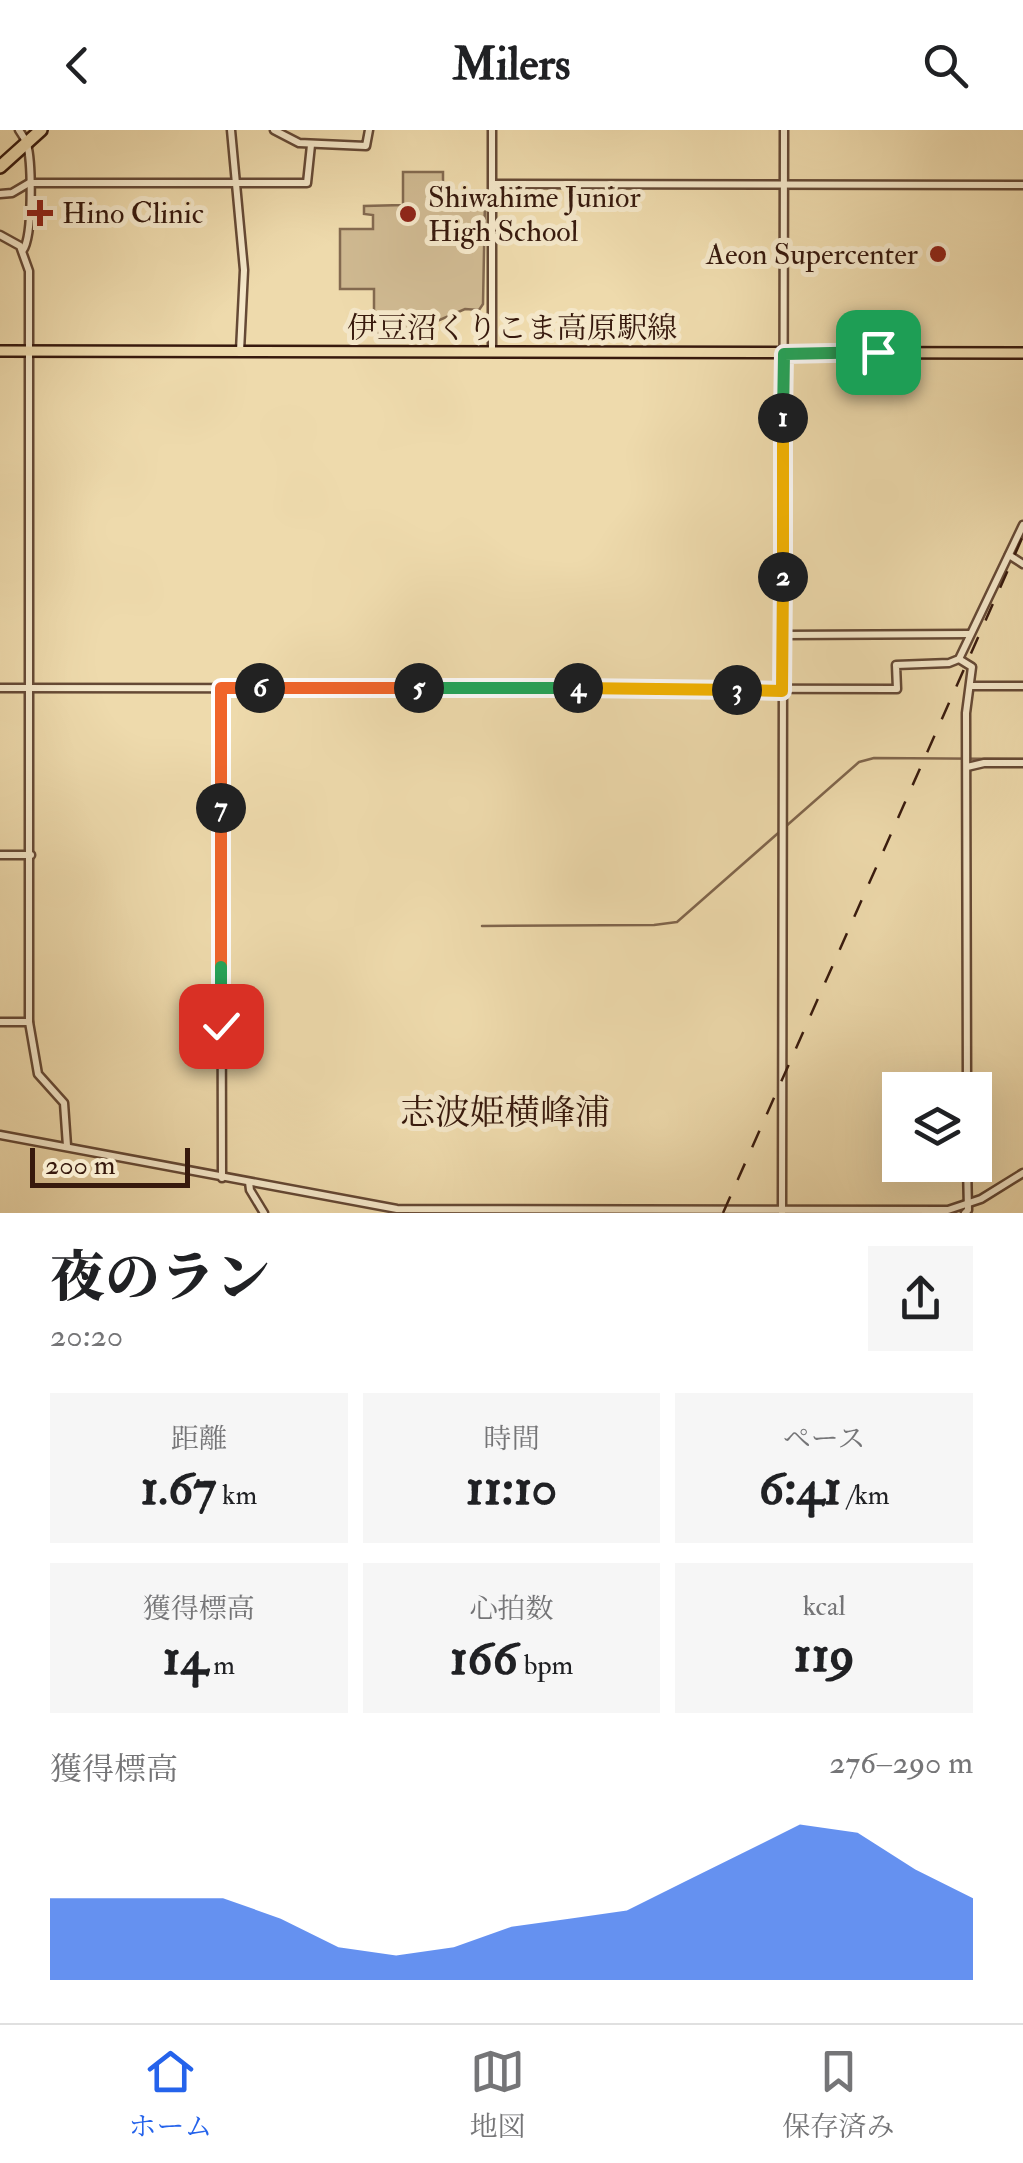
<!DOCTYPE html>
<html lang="ja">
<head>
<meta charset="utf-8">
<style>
	:root { --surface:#fff; --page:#f6f6f6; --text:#202124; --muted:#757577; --line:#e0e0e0; --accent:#2563eb }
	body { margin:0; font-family:"IM FELL Double Pica","Noto Serif JP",serif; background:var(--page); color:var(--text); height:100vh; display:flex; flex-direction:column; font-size:38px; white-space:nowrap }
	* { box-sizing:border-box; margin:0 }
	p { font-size:32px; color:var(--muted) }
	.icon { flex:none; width:55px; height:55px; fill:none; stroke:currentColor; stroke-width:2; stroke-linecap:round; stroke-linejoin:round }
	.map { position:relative; height:1083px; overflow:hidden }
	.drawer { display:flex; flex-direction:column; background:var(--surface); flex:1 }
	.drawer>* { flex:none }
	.tools { position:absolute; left:882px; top:942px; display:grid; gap:20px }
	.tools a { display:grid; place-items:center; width:110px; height:110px; border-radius:0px; background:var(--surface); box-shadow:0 10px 40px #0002; font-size:50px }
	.scale { position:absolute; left:30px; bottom:25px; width:160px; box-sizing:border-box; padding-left:10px; border:5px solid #37190d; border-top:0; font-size:28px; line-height:35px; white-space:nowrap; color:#37190d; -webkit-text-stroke:8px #f4e7c9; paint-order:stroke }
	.pin { position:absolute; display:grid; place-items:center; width:85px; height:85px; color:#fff; margin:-42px; border-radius:20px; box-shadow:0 5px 15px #0006 }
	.km { position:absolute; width:50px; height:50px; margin:-25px; border-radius:50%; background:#222; color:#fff; font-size:28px; line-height:50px; text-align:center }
	.round { display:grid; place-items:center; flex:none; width:105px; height:105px; border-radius:0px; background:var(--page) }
	.overview { display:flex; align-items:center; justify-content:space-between; height:170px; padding:0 50px }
	h1 { font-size:55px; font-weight:800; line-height:75px }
	.figures { display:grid; grid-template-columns:repeat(3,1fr); gap:15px; height:170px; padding:10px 50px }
	.figures div { display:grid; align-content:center; border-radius:0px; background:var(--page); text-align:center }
	.figures b { font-size:50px; font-weight:800 }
	.figures small { font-size:28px; font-weight:400 }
	.figures p { font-size:28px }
	.chart { height:280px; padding:20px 50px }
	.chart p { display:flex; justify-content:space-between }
	.chart svg { width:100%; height:180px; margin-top:10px; fill:var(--accent); opacity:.7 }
	header { display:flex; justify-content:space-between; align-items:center; height:130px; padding:0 50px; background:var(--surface); font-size:45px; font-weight:800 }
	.tabs { display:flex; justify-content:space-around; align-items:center; height:140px; border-top:2px solid var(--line); background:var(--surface); font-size:28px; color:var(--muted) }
	.tabs a { display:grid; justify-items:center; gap:5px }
	.tabs .active { color:var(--accent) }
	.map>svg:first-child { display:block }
	.green { fill:#cfb991; stroke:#83694f; stroke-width:2.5 }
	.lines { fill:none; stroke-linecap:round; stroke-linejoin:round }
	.stream { stroke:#80654c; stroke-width:2.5 }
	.minor-casing { stroke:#654935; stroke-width:11 }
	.major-casing { stroke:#37190d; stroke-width:14 }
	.highway-casing { stroke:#37190d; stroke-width:16 }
	.minor { stroke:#f4e7c9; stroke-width:6 }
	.major { stroke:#eedaac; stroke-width:9 }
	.highway { stroke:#eedaac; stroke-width:11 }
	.rail { stroke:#37190d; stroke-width:2.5; stroke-dasharray:18 18; stroke-linecap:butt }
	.split-1-casing { stroke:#fff; stroke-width:20 }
	.split-2-casing { stroke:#fff; stroke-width:20 }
	.split-3-casing { stroke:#fff; stroke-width:20 }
	.split-4-casing { stroke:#fff; stroke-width:20 }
	.split-5-casing { stroke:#fff; stroke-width:20 }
	.split-6-casing { stroke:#fff; stroke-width:20 }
	.split-7-casing { stroke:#fff; stroke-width:20 }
	.split-8-casing { stroke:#fff; stroke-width:20 }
	.split-9-casing { stroke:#fff; stroke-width:20 }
	.split-1 { stroke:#22a559; stroke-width:12 }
	.split-2 { stroke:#f5b400; stroke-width:12 }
	.split-3 { stroke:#f5b400; stroke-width:12 }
	.split-4 { stroke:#f5b400; stroke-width:12 }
	.split-5 { stroke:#22a559; stroke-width:12 }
	.split-6 { stroke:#f0652b; stroke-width:12 }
	.split-7 { stroke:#f0652b; stroke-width:12 }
	.split-8 { stroke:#f0652b; stroke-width:12 }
	.split-9 { stroke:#22a559; stroke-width:12 }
	.poi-dot { fill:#8f2418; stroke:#f4e7c9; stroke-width:4 }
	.labels { text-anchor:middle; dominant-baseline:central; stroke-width:10; stroke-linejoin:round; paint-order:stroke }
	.poi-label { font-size:30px; fill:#37190d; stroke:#f4e7c9; text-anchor:start }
	.street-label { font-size:30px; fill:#37190d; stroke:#f4e7c9 }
	.quarter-label { font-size:35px; fill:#37190d; stroke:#f4e7c9 }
</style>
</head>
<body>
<header><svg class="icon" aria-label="back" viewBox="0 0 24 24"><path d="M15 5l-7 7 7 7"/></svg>Milers<svg class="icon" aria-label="search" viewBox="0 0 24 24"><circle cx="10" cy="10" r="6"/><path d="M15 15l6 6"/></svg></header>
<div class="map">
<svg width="1023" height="1083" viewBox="0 0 1023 1083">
	<rect width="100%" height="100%" fill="#eedaac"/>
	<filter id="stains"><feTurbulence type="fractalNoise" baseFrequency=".002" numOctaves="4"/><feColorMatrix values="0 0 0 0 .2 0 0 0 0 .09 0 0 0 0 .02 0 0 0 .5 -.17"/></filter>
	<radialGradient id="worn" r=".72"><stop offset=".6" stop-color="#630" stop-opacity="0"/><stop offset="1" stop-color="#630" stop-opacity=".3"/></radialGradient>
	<path class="green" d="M403 42H443V70H485L483 174 479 180 465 179 407 204H374V159H340V99H373V85L364 84V76L403 75Z"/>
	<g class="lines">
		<path class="stream" d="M482 796 654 795 677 792 859 632 874 628 1023 629"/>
		<g class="minor-casing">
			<g id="minor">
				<path d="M19 0C21 3 26 11 27 14 32 33 33 106 23 120"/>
				<path d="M231 0 244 140 240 221"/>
				<path d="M274 0 299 13 366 16 369 0"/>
				<path d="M492 0V223"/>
				<path d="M493 54 1023 55"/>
				<path d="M0 64 12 63 29 53H307L311 15"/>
				<path d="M0 105 20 116 29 141V892L38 944 64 973 67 1016"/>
				<path d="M1009 425 1023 434"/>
				<path d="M783 505 970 504"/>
				<path d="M959 529 972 537 966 583 967 960"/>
				<path d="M972 556H1023"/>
				<path d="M0 558 897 559 896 535 949 533 959 529 1023 395"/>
				<path d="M221 558 222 1048"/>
				<path d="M967 637 984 633H1023"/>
				<path d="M0 725H31"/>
				<path d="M0 892H29"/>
				<path d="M0 1005 397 1079 948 1080 981 1069 1023 1043"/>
				<path d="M249 1052 250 1060 264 1083"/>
				<path d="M782 1083 784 0"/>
				<path d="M965 1083 968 1080 967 1035"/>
			</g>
		</g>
		<g class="major-casing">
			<path id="major" d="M0 221 1023 223"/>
		</g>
		<g class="highway-casing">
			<path id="highway" d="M0 37 41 0"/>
		</g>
		<use href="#minor" class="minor"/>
		<use href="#major" class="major"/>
		<use href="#highway" class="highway"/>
		<path class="rail" d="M723 1083 1023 406"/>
	</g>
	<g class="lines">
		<g class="split-1-casing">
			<path id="split-1" d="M783 288 784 224 878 222"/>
		</g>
		<g class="split-2-casing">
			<path id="split-2" d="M783 447V288"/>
		</g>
		<g class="split-3-casing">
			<path id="split-3" d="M737 560 782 561 783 447"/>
		</g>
		<g class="split-4-casing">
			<path id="split-4" d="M578 558 737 560"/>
		</g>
		<g class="split-5-casing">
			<path id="split-5" d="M419 558H578"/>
		</g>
		<g class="split-6-casing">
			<path id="split-6" d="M260 558H419"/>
		</g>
		<g class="split-7-casing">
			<path id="split-7" d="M221 678V558H260"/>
		</g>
		<g class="split-8-casing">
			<path id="split-8" d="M221 678V837"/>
		</g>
		<g class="split-9-casing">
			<path id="split-9" d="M221 837V896"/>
		</g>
		<use href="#split-1" class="split-1"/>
		<use href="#split-2" class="split-2"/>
		<use href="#split-3" class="split-3"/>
		<use href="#split-4" class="split-4"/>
		<use href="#split-5" class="split-5"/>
		<use href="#split-6" class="split-6"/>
		<use href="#split-7" class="split-7"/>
		<use href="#split-8" class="split-8"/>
		<use href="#split-9" class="split-9"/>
	</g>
	<g class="poi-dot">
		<path d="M35 68h10v10h10v10h-10v10h-10v-10h-10v-10h10z"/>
		<circle cx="408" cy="84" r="10"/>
		<circle cx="938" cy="124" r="10"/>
	</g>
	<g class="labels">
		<g class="poi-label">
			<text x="428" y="67">Shiwahime Junior<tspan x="428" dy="34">High School</tspan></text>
			<text x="62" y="83">Hino Clinic</text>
			<text x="918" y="124" text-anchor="end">Aeon Supercenter</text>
		</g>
		<g class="street-label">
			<text x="512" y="198">伊豆沼くりこま高原駅線</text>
		</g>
		<g class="quarter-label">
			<text x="505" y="983">志波姫横峰浦</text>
		</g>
	</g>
	<rect width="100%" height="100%" filter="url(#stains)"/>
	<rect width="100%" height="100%" fill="url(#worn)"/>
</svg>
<div class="tools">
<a><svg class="icon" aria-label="layers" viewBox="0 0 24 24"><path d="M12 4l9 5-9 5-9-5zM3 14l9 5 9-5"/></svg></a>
</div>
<div class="scale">200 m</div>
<div class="pin" style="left:878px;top:222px;background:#1e9e55"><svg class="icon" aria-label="arrive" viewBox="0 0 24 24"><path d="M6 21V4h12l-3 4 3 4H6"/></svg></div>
<div class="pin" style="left:221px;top:896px;background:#d93025"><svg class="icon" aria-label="check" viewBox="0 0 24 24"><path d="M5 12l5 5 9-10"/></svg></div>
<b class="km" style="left:783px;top:288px">1</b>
<b class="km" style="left:783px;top:447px">2</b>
<b class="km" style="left:737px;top:560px">3</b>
<b class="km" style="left:578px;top:558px">4</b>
<b class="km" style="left:419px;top:558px">5</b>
<b class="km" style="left:260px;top:558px">6</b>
<b class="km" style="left:221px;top:678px">7</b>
</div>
<section class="drawer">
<div class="overview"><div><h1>夜のラン</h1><p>20:20</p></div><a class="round"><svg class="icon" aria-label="share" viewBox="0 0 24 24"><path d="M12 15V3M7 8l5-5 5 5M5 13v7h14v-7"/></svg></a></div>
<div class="figures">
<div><p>距離</p><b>1.67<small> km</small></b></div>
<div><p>時間</p><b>11:10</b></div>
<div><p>ペース</p><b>6:41<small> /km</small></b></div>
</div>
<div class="figures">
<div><p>獲得標高</p><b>14<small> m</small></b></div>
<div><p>心拍数</p><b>166<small> bpm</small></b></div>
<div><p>kcal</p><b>119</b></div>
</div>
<div class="chart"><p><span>獲得標高</span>276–290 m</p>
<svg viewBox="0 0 160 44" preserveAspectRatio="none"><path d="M0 44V24L10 24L20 24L30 24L40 29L50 36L60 38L70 36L80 31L90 29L100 27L110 20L120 13L130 6L140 8L150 17L160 24V44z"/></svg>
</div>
</section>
<nav class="tabs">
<a class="active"><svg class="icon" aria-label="home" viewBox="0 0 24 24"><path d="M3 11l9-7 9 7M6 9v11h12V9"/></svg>ホーム</a>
<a><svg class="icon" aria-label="map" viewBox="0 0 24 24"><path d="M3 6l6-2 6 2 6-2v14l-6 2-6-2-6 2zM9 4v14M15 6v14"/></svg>地図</a>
<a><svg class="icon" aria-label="saved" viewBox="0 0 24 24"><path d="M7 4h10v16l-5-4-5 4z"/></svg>保存済み</a>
</nav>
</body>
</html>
